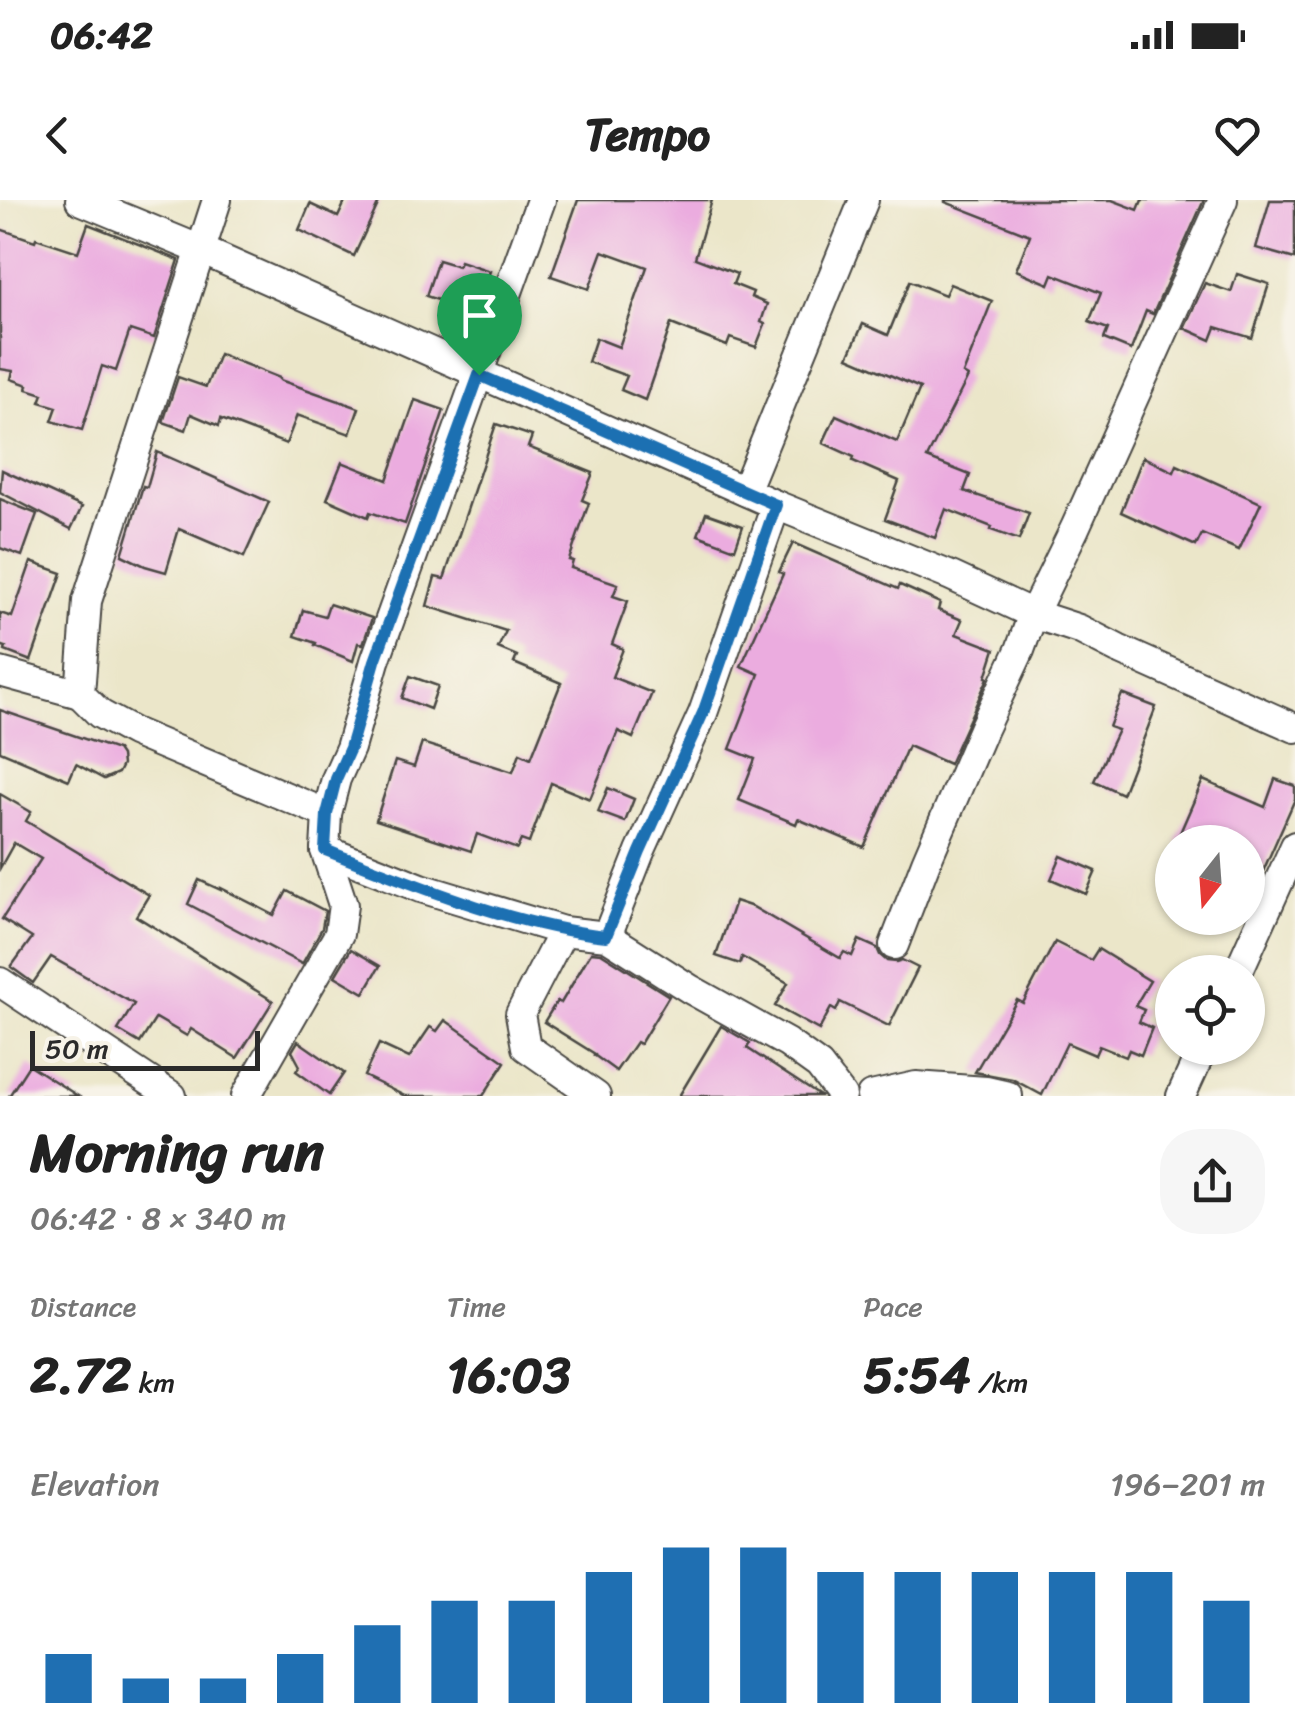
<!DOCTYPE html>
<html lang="en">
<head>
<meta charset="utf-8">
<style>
	:root { --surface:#fff; --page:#f6f6f6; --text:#222; --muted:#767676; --accent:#1f6fb2 }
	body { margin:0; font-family:Sriracha,sans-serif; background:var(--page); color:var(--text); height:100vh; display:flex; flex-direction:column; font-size:38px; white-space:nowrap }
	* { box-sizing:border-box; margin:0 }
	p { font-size:32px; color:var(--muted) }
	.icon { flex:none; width:55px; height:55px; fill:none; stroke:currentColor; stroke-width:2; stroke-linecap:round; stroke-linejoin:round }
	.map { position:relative; height:896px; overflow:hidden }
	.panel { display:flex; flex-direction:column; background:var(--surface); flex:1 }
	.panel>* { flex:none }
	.needle { width:65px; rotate:197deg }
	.controls { position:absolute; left:1155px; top:625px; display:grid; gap:20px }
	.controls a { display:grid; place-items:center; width:110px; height:110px; border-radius:50%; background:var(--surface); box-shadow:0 2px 8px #0004; font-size:50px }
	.scale { position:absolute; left:30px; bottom:25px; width:230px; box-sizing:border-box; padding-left:10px; border:5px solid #2b2b2b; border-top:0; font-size:28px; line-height:35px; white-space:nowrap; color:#2b2b2b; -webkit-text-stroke:8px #f7f3e8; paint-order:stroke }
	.pin { position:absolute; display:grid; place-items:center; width:85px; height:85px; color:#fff; margin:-102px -42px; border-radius:50% 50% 50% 0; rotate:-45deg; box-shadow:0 0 10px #0007 }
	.pin .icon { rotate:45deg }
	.round { display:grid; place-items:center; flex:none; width:105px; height:105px; border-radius:40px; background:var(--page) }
	.headline { display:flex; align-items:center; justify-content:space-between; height:170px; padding:0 30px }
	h1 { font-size:55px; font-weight:800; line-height:75px }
	.stats { display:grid; grid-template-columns:repeat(3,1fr); gap:15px; height:170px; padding:10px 30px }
	.stats div { display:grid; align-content:center }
	.stats b { font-size:50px; font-weight:800 }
	.stats small { font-size:28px; font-weight:400 }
	.stats p { font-size:28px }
	.chart { height:280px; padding:20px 30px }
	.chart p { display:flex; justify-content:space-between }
	.chart svg { width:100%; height:180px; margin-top:10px; stroke:var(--accent); stroke-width:6 }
	.status { display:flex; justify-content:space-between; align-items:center; height:70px; padding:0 50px; background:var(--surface); direction:ltr }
	.status svg { height:28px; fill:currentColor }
	header { display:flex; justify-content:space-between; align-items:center; height:130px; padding:0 30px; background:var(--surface); font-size:45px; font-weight:800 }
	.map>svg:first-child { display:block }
	.building { fill:#ebacdf }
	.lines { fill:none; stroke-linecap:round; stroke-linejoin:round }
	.street-casing { stroke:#484743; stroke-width:32 }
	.street { stroke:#fff; stroke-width:28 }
	.route-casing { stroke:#fff; stroke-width:20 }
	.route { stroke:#1f6fb2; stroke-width:12 }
</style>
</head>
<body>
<div class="status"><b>06:42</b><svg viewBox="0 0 49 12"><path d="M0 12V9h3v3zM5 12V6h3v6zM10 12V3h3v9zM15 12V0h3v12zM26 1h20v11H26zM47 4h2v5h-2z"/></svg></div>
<header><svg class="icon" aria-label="back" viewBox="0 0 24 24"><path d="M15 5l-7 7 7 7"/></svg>Tempo<svg class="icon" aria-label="heart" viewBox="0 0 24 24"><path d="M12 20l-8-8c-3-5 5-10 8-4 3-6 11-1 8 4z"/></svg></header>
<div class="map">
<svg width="1295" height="896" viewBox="0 0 1295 896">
	<rect width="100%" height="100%" fill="#f7f3e8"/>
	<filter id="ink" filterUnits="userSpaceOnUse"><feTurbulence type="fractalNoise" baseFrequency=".01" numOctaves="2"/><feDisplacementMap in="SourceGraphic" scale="20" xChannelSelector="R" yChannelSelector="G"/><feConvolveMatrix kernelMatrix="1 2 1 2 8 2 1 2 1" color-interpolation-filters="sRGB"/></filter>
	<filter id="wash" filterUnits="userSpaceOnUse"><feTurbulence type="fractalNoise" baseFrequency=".0048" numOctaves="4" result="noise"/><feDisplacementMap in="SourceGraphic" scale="40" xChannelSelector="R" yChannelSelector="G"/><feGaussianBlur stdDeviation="2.25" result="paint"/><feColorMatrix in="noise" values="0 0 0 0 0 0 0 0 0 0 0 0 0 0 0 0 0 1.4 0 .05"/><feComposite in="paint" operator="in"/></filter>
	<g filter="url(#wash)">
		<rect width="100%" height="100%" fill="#ebe6c9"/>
		<g id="blocks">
			<g class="building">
				<path d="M346 0H380L354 56 299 30 310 4 338 17Z"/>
				<path d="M578 0H712L695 58 737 74 733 84 753 92 751 97 767 104 761 122 765 124 756 147 730 138 727 146 671 124 645 200 621 190 627 176 588 162 596 138 619 147 647 67 603 51 589 89 551 76Z"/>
				<path d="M945 0H1112L1138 10 1142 0H1204L1153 114 1146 111 1131 150 1104 139 1108 129 1089 122 1101 93 1053 74 1049 84 1016 70 1030 35 945 2Z"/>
				<path d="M1270 0H1295V59L1256 48Z"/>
				<path d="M88 24 179 60 154 138 130 130 116 171 102 166 82 230 52 221 57 207 40 202 43 194 27 189 28 185 11 179 13 171 0 169V29L35 41 36 38 78 52Z"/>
				<path d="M438 60 458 66 460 61 490 71 476 113 426 96Z"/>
				<path d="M1237 74 1269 84 1252 138 1216 127 1211 140 1184 128 1205 83 1231 92Z"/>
				<path d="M910 81 945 95 950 84 992 101 963 174 968 177 927 258 970 275 964 291 1029 313 1019 340 991 330 992 327 946 309 935 338 885 319 899 281 853 261 854 257 823 243 836 215 897 242 920 188 848 157 863 124 888 135Z"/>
				<path d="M219 154 280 178V180L359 208 350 234 297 215 286 244 221 219 219 226 191 214 186 230 163 222 178 177 206 187Z"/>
				<path d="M415 200 444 210 405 324 370 312 368 317 327 299 342 262 387 280Z"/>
				<path d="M496 224 532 236 528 247 593 273 582 300 589 303 569 360 573 361 571 368 618 384 613 396 628 401 612 444 623 449 612 477 652 493 633 538 618 531 590 599 551 583 529 643 521 640 517 649 477 634 471 651 376 620 395 561 414 567 422 543 513 572 520 553 531 558 561 483 514 463 517 456 498 448 506 431 427 406 435 377 444 379Z"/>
				<path d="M157 252 269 302 244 357 179 329 166 372 145 366 122 355 143 286 147 287Z"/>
				<path d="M1143 257 1174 272 1177 265 1261 303 1239 350 1202 334 1196 346 1121 312Z"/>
				<path d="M2 270 82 307 71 329 0 292Z"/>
				<path d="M0 299 37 314 22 356 0 348Z"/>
				<path d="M706 313 743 326 735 349 698 335Z"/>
				<path d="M793 343 898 389 900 385 940 403 938 410 962 420 956 434 995 449 986 477 988 478 949 564 908 546 864 647 798 619 796 624 739 600 755 559 730 549 759 474 741 466 783 374 779 372Z"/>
				<path d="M31 362 62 373 31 461 5 451 6 447 0 445V413L12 417Z"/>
				<path d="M329 404 372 418 363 444 358 443 353 461 315 445 316 443 295 436 303 410 325 416Z"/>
				<path d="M410 476 438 486 430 509 402 498Z"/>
				<path d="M1122 494 1156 507 1122 594 1094 581 1118 530 1109 527Z"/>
				<path d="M0 510 117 550 121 556 122 565 118 573 104 579 76 564 69 580 0 551Z"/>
				<path d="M1275 579 1295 586V599L1248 705V642H1176L1203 580 1265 607Z"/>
				<path d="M608 588 634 599 625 622 598 612Z"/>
				<path d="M0 594 31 612 26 621 149 695 136 716 273 801 237 858 191 829 187 836 156 818 140 843 118 830 134 804 51 757 33 783 11 767 32 738 2 719 41 659 14 643 0 668Z"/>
				<path d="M1061 656 1096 671 1086 694 1051 679Z"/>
				<path d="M199 680 221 690V688L274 715 287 691 325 711 322 728 302 764 188 704Z"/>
				<path d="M735 701 753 707 840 758 844 752 852 756 859 740 877 748 880 755 887 761 896 762 902 760 918 768 889 826 840 802 836 811 831 808 819 830 775 806 788 783 742 757 740 764 716 756Z"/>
				<path d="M1055 742 1091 760 1098 749 1150 781 1135 806 1144 810 1139 822 1152 828 1141 855 1129 850 1126 857 1099 846 1095 855 1067 843 1042 895 1012 879 975 872 1017 800 1023 803Z"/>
				<path d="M351 749 380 766 364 793 335 776Z"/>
				<path d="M591 752 601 753 669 796 640 844 636 842 616 871 594 855 595 854 544 822 557 801 561 803Z"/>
				<path d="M445 820 505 862 483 896H405L364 876 379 844 409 858 430 827 437 831Z"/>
				<path d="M721 826 750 843 747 848 820 896H679Z"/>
				<path d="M298 841 344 873 329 895 296 871 300 866 292 851Z"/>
				<path d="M29 865 78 896H9Z"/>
			</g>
		</g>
	</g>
	<g filter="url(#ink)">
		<use href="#blocks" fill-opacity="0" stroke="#484743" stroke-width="2.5"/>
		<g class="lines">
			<g class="street-casing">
				<g id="street">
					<path d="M80 0 201 50 776 305 951 376 1033 414 1079 429 1118 449 1295 528"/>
					<path d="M217 0 87 401 80 494 100 514 133 532 327 614"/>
					<path d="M745 291 864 0"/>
					<path d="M0 472 80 494"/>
					<path d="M325 650 421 688 563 731 607 736 690 789 787 843 819 866 842 896"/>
					<path d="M563 731 520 814 526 847 596 896"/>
					<path d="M607 736 640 652 703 513 776 305"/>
					<path d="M894 745 926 662 983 529 1020 450 1033 414 1075 328 1223 0"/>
					<path d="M1238 772 1295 646"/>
					<path d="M0 782 172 896"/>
					<path d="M246 896 339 734 343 705 325 650 327 614 336 579 350 548 375 461 541 0"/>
					<path d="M871 896 916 886 986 891 1008 896"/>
					<path d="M1181 896 1203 848"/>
				</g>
			</g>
			<use href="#street" class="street"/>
		</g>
	</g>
	<g class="lines" filter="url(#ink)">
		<g class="route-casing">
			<path id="route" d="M479 175 776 305 703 513 640 652 606 736C510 725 415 685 325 650L327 614 336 579 350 548 375 461Z"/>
		</g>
		<use href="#route" class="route"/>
	</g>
</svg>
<div class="controls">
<a><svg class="needle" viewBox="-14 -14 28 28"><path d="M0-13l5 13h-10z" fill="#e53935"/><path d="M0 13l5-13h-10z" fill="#767676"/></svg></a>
<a><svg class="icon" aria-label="locate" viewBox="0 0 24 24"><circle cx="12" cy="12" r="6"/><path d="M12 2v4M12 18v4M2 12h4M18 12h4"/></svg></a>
</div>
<div class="scale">50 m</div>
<div class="pin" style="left:479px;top:175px;background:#1e9e55"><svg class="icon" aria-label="arrive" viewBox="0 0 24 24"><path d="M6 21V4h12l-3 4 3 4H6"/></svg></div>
</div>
<section class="panel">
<div class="headline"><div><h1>Morning run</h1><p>06:42 · 8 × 340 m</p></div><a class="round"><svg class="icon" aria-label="share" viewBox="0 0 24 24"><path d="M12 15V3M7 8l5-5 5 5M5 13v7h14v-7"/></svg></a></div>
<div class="stats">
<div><p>Distance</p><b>2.72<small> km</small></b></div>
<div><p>Time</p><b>16:03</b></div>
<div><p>Pace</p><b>5:54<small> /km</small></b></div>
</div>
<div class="chart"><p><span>Elevation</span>196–201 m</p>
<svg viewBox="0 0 160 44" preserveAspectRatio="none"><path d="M5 44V32M15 44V38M25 44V38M35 44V32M45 44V25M55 44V19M65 44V19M75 44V12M85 44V6M95 44V6M105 44V12M115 44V12M125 44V12M135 44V12M145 44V12M155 44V19"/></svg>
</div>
</section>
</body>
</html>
